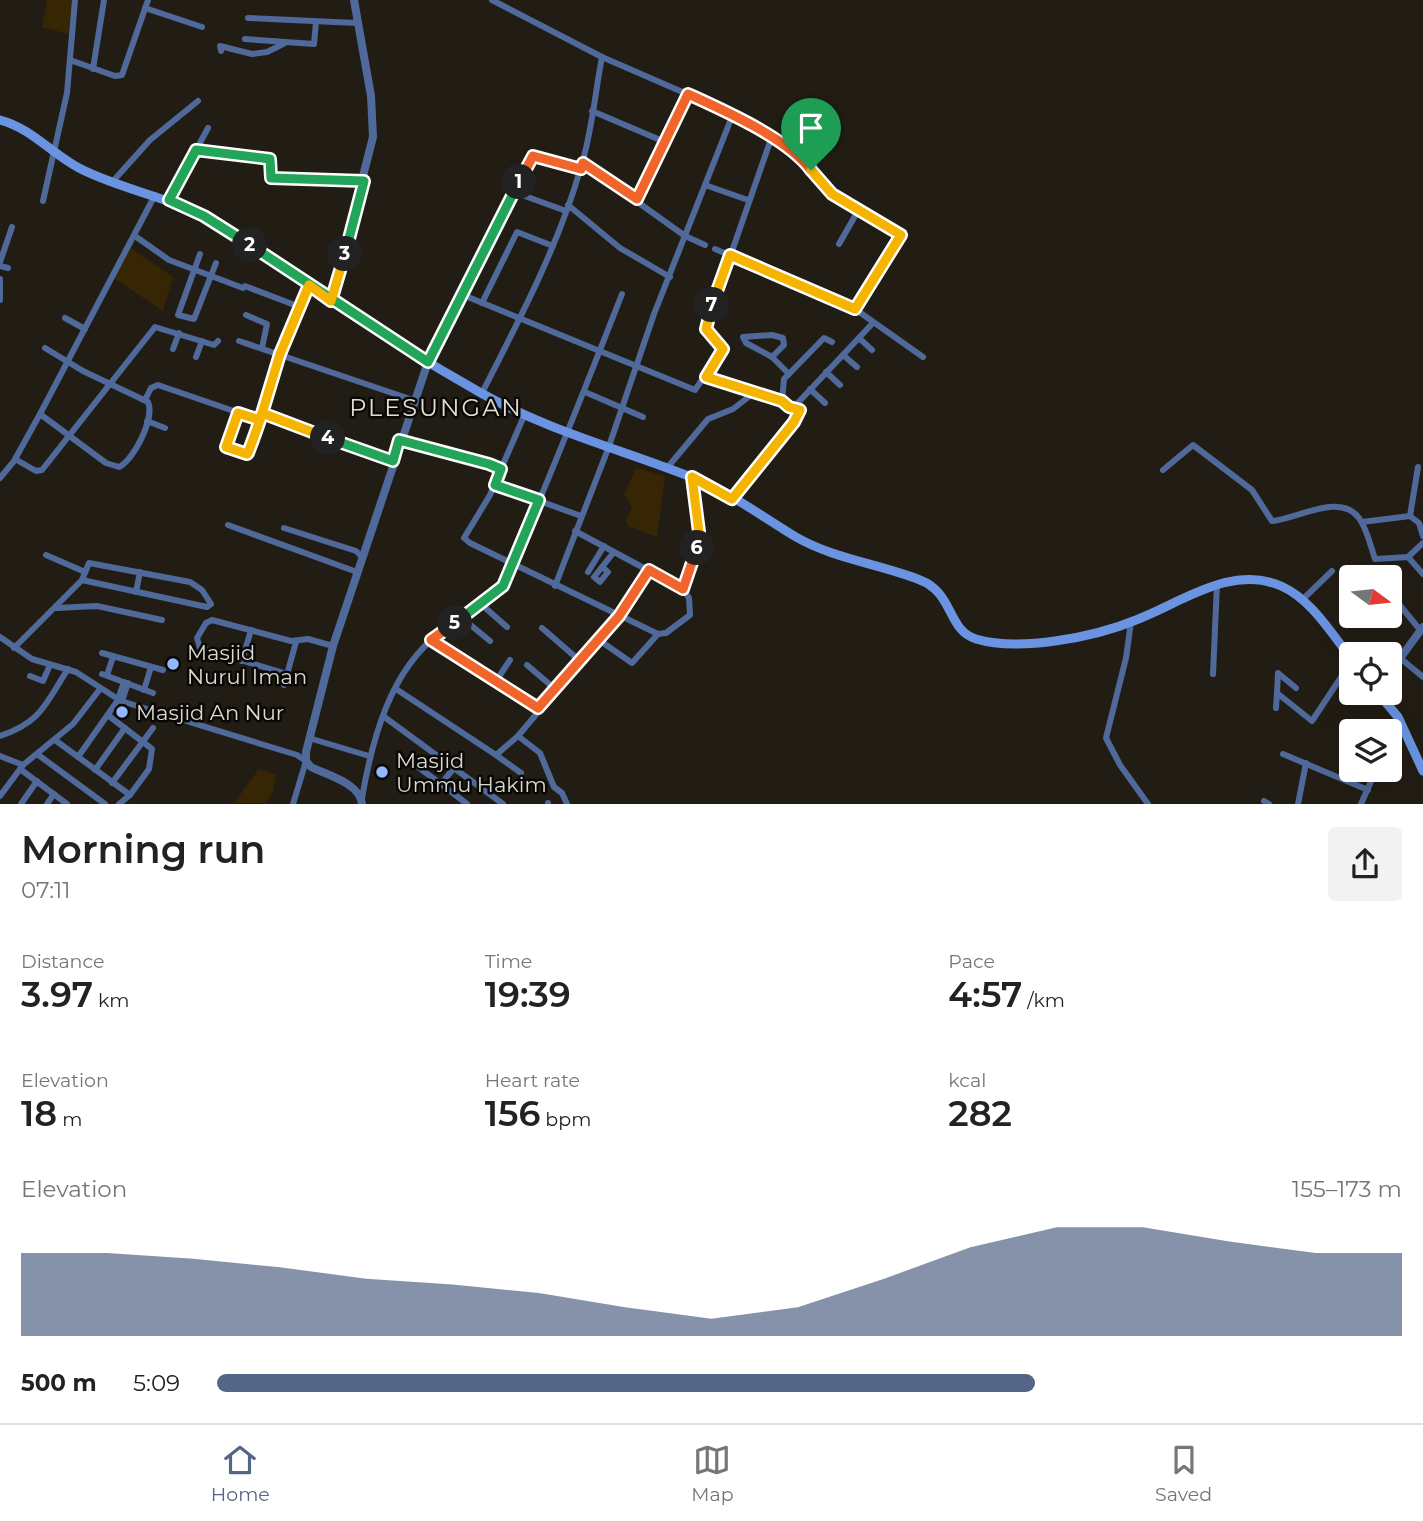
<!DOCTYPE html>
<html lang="en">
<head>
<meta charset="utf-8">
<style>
	:root { --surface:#fff; --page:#f2f2f2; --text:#222; --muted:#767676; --line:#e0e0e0; --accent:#546585 }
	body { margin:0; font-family:Montserrat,sans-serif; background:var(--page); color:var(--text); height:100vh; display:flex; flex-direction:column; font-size:26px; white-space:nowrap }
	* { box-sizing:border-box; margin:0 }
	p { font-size:23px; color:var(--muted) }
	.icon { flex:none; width:38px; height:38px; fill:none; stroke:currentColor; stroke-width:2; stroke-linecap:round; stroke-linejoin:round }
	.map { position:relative; height:804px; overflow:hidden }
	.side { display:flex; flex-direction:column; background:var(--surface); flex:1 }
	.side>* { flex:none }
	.needle { width:46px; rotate:105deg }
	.buttons { position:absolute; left:1339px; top:565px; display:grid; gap:14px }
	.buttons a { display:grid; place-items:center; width:63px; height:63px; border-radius:7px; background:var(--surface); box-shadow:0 7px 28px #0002; font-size:35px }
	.pin { position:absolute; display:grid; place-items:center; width:60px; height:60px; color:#fff; margin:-72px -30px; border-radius:50% 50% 50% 0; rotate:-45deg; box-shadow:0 0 7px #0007 }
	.pin .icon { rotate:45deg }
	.km { position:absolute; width:35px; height:35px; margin:-18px; border-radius:50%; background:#222; color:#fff; font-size:19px; line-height:35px; text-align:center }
	.round { display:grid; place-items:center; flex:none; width:74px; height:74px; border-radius:7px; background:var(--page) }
	.overview { display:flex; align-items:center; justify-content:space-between; height:119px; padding:0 21px }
	h1 { font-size:38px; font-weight:600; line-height:52px }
	.figures { display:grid; grid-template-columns:repeat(3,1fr); gap:10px; height:119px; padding:7px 21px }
	.figures div { display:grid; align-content:center }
	.figures b { font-size:35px; font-weight:600 }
	.figures small { font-size:19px; font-weight:400 }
	.figures p { font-size:19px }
	.chart { height:196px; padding:14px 21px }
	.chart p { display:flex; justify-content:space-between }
	.chart svg { width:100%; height:126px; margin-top:7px; fill:var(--accent); opacity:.7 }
	ul { padding:0 21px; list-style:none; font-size:23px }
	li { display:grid; grid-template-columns:112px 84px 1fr; align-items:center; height:52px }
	li i { height:18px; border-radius:9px; background:var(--accent) }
	.tabs { display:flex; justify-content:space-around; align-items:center; height:98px; border-top:2px solid var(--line); background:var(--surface); font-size:19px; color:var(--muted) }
	.tabs a { display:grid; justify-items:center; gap:4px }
	.tabs .selected { color:var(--accent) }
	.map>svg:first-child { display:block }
	.green { fill:#362603 }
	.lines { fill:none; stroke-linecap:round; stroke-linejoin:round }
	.minor { stroke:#4f699a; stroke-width:6 }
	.tertiary { stroke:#4f699a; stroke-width:8 }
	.secondary { stroke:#6a94e2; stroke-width:9 }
	.split-1-casing { stroke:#fff; stroke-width:14 }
	.split-2-casing { stroke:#fff; stroke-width:14 }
	.split-3-casing { stroke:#fff; stroke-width:14 }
	.split-4-casing { stroke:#fff; stroke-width:14 }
	.split-5-casing { stroke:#fff; stroke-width:14 }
	.split-6-casing { stroke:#fff; stroke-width:14 }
	.split-7-casing { stroke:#fff; stroke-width:14 }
	.split-8-casing { stroke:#fff; stroke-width:14 }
	.split-1 { stroke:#f0652b; stroke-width:9 }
	.split-2 { stroke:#22a559; stroke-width:9 }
	.split-3 { stroke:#22a559; stroke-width:9 }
	.split-4 { stroke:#f5b400; stroke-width:9 }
	.split-5 { stroke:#22a559; stroke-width:9 }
	.split-6 { stroke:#f0652b; stroke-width:9 }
	.split-7 { stroke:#f5b400; stroke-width:9 }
	.split-8 { stroke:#f5b400; stroke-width:9 }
	.poi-dot { fill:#92b7fd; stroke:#090805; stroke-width:2.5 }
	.labels { text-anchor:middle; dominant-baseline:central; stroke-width:5; stroke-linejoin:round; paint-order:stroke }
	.poi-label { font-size:21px; fill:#dbd8d2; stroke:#090805; text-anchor:start }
	.quarter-label { font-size:24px; letter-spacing:2px; fill:#e4ddd1; stroke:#090805 }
</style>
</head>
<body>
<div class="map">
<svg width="1423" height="804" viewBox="0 0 1423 804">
	<rect width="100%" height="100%" fill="#221d14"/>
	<g class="green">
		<path d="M47 0H73L69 34 42 27Z"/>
		<path d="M131 248 173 277 163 311 114 278Z"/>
		<path d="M636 468 665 476 657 537 628 526 626 520 632 507 624 494Z"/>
		<path d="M259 769 276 775 273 791 266 803H234Z"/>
	</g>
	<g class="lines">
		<g class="minor">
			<path d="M492 0 602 57 733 114 799 154 832 194 899 231 900 241 855 309"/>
			<path d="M145 8 202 27"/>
			<path d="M248 18 356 23"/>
			<path d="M245 39 314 44 316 22"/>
			<path d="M221 51 220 46 252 54 267 52 285 43"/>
			<path d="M70 60 115 76 122 75 148 0"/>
			<path d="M93 69 104 0"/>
			<path d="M592 111 665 142"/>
			<path d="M196 150 270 159 271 178 364 181"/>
			<path d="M583 163 685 236 705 245"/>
			<path d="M114 180 150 140 198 101"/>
			<path d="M705 185 748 200"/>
			<path d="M514 192 566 211"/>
			<path d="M637 199 688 94"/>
			<path d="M169 200 208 128"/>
			<path d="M43 201 67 93 75 0"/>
			<path d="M568 205 620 248 670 277"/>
			<path d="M135 236 169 260 243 288"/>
			<path d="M839 244 859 209"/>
			<path d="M715 249 855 309 923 357"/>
			<path d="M200 254 178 315 194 319 216 263"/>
			<path d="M0 262 12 227"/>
			<path d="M0 266 8 268"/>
			<path d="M0 279V300"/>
			<path d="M245 286 300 307"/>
			<path d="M463 295 695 390 723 349 706 326 771 139"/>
			<path d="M482 303 517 232 553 246"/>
			<path d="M246 315 267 324 262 348"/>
			<path d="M65 318 85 329"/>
			<path d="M859 338 872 350"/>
			<path d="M239 341 413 400"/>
			<path d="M173 349 179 333"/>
			<path d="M843 355 857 367"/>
			<path d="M196 357 202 341"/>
			<path d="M772 357 784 345 783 338 772 335 743 337 746 343 772 357 789 374"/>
			<path d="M428 362 533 156 581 169"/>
			<path d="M826 372 840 385"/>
			<path d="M810 389 825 403"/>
			<path d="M585 392 643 417"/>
			<path d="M482 393C519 320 558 247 581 167 592 132 595 93 602 57"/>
			<path d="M145 400 151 388 158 385 260 420"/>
			<path d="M793 408 871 325"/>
			<path d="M238 413 226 447 247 454 280 354 309 285"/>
			<path d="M262 413 393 461"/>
			<path d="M40 414 106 463 119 467C134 460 155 418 148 402L83 371 45 348"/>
			<path d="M147 421 165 428"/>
			<path d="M399 440 501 469 490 495 464 538 470 543 658 634 666 633 690 615 689 598 683 589 575 531"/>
			<path d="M15 459 36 471 42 470 155 327 214 345 218 341"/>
			<path d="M1418 467 1410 516 1419 523 1423 536"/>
			<path d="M667 468 708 419 733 409 755 392"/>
			<path d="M501 469 524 416"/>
			<path d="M1163 470 1193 445 1252 490 1272 521C1297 519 1340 492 1359 518 1367 529 1371 547 1375 559L1408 557 1423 574"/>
			<path d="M0 478 14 461 40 414 155 195"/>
			<path d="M495 485 581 516"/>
			<path d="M732 498 794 422 800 410 789 407 782 401 784 379 824 338 832 342"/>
			<path d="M1362 522 1410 516"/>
			<path d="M228 525 357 572"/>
			<path d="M284 528 356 551 361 556"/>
			<path d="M46 555 85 572"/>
			<path d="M1408 557 1423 543"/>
			<path d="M602 567 608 572 600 582 594 577 614 552"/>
			<path d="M588 572 604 546"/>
			<path d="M1374 572 1378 578"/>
			<path d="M555 586 608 449 654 314 733 114"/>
			<path d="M683 589C702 538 698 530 692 477"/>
			<path d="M136 592 140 572"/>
			<path d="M1390 593 1421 631"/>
			<path d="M1302 600 1332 571"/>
			<path d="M482 605 507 627"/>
			<path d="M57 608 97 606 162 620"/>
			<path d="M462 618 490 641"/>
			<path d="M1131 622 1126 658 1106 738 1120 765 1148 804"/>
			<path d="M542 628 580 661"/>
			<path d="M0 637 32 659 76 672 121 701 297 755 306 761 293 804"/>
			<path d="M431 640 538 708"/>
			<path d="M599 640 632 663 658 634"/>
			<path d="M14 648 82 580 89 563 190 582 202 590 211 604 207 607 82 580"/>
			<path d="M102 653 163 670"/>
			<path d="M1400 658 1423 677"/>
			<path d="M242 661 251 630"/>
			<path d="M527 665 555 689"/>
			<path d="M102 674 153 693"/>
			<path d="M287 674 200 648 197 638 206 623 212 620 291 641 308 639 333 646"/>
			<path d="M1213 674 1217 584"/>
			<path d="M107 675 113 657"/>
			<path d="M30 676 43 681 50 665"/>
			<path d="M496 681 510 660"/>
			<path d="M284 685 296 642"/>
			<path d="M396 689 496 755 518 736 619 616 649 570"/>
			<path d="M144 690 151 667"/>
			<path d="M1277 693 1278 673 1296 688"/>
			<path d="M118 699 124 682"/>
			<path d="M122 701 128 683"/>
			<path d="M1276 708 1277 693 1312 721 1351 662"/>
			<path d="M383 716 503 804"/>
			<path d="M1390 735 1398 717"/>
			<path d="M0 736C42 722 45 704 68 669"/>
			<path d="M518 736 540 753 554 787 562 793 567 804"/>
			<path d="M309 738 369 756"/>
			<path d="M55 740 130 795 149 769 152 749 109 716"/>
			<path d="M37 754 105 804"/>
			<path d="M1283 754 1368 790"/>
			<path d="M496 755 521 773"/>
			<path d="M0 756 23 765"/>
			<path d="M78 757 118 700"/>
			<path d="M410 761 441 784"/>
			<path d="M454 768 441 784 467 804"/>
			<path d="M20 769 67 804"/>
			<path d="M95 770 125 728"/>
			<path d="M112 783 153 728"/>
			<path d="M0 796 23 765 73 724 100 689"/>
			<path d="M362 798C372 740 390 670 440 633 460 618 490 607 504 585 519 560 527 528 539 501 568 432 595 363 622 294"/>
			<path d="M1264 801 1269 804"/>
			<path d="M548 803V804"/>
			<path d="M21 804 37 781"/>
			<path d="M47 804 54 794"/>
			<path d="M119 804 130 795"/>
			<path d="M1298 804 1306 763"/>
			<path d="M1361 804 1376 770"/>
		</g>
		<g class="tertiary">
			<path d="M331 301 373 137 371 96 354 0"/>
			<path d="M1390 672 1423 627"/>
			<path d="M362 804C360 783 327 775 311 767L306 761V752L333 646 428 362"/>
		</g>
		<g class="secondary">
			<path d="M0 120C31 128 51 153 79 168 119 189 167 196 208 219 251 243 290 273 330 300 379 333 430 364 481 393 550 432 624 450 696 479 732 494 763 517 796 537 834 559 880 564 920 580 954 593 947 630 976 639 1019 652 1095 637 1136 620 1181 603 1231 564 1281 586 1311 599 1331 633 1351 658"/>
			<path d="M706 377 782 401"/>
			<path d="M1378 693 1398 717 1423 771"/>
		</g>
	</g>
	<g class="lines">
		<g class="split-1-casing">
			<path id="split-1" d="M519 182 533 156 581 169 583 163 637 199 688 94C725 111 787 138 811 170"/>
		</g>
		<g class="split-2-casing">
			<path id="split-2" d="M250 245 428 362 519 182"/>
		</g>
		<g class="split-3-casing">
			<path id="split-3" d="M250 245 204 216 169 200 196 150 270 159 271 178 364 181 345 254"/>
		</g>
		<g class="split-4-casing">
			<path id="split-4" d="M328 438 262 413C258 427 253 440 248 453L247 454 226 447 238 413 260 420 280 354 309 285 331 301 345 254"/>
		</g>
		<g class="split-5-casing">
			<path id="split-5" d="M328 438 393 461 399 440 489 464 501 469 495 485 539 500 503 586 455 623"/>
		</g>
		<g class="split-6-casing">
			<path id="split-6" d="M455 623 431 640 538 708 619 616 649 570 683 589 697 548"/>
		</g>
		<g class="split-7-casing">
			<path id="split-7" d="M697 548 699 532 692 477 732 499 794 422 800 410 789 407 782 401 706 377 723 349 706 329 712 305"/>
		</g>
		<g class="split-8-casing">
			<path id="split-8" d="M712 305 730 255 855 309 901 235 832 194 811 170"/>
		</g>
		<use href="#split-1" class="split-1"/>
		<use href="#split-2" class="split-2"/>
		<use href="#split-3" class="split-3"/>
		<use href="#split-4" class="split-4"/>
		<use href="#split-5" class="split-5"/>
		<use href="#split-6" class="split-6"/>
		<use href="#split-7" class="split-7"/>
		<use href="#split-8" class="split-8"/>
	</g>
	<g class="poi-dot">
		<circle cx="173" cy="664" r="7"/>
		<circle cx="122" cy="712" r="7"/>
		<circle cx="382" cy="772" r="7"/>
	</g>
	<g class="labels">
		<g class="poi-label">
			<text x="187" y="652">Masjid<tspan x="187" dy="24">Nurul Iman</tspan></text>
			<text x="136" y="712">Masjid An Nur</text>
			<text x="396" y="760">Masjid<tspan x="396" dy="24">Ummu Hakim</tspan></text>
		</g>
		<g class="quarter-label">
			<text x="436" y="407">PLESUNGAN</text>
		</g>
	</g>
</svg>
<div class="buttons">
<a><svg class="needle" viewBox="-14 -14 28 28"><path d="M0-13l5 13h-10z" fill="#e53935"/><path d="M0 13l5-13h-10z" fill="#767676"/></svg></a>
<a><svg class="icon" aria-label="locate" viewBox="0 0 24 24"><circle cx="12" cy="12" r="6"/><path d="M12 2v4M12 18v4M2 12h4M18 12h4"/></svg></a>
<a><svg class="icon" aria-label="layers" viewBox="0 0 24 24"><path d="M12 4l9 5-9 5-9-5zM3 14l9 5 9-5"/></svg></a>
</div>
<div class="pin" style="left:811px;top:170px;background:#1e9e55"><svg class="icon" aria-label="arrive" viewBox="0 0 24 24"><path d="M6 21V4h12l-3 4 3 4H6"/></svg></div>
<b class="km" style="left:519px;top:182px">1</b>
<b class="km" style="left:250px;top:245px">2</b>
<b class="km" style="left:345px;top:254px">3</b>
<b class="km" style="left:328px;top:438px">4</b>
<b class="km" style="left:455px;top:623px">5</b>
<b class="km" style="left:697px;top:548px">6</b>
<b class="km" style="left:712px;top:305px">7</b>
</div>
<section class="side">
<div class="overview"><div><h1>Morning run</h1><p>07:11</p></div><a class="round"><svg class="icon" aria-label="share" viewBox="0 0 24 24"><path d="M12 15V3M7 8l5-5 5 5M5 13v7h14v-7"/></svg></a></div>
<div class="figures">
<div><p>Distance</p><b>3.97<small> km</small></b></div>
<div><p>Time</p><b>19:39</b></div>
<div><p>Pace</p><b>4:57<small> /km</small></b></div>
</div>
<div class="figures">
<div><p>Elevation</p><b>18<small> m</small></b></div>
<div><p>Heart rate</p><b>156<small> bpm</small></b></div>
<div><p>kcal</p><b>282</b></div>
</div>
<div class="chart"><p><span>Elevation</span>155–173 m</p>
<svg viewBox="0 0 160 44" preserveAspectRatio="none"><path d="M0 44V15L10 15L20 17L30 20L40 24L50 26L60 29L70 34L80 38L90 34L100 24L110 13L120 6L130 6L140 11L150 15L160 15V44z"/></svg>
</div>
<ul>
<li><b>500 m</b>5:09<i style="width:69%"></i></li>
</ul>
</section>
<nav class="tabs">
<a class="selected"><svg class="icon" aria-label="home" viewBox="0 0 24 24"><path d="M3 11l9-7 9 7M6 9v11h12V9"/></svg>Home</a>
<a><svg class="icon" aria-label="map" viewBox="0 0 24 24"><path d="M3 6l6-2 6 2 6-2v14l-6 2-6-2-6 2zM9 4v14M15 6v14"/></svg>Map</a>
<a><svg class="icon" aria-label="saved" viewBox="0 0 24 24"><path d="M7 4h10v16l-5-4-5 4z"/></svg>Saved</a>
</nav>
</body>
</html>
